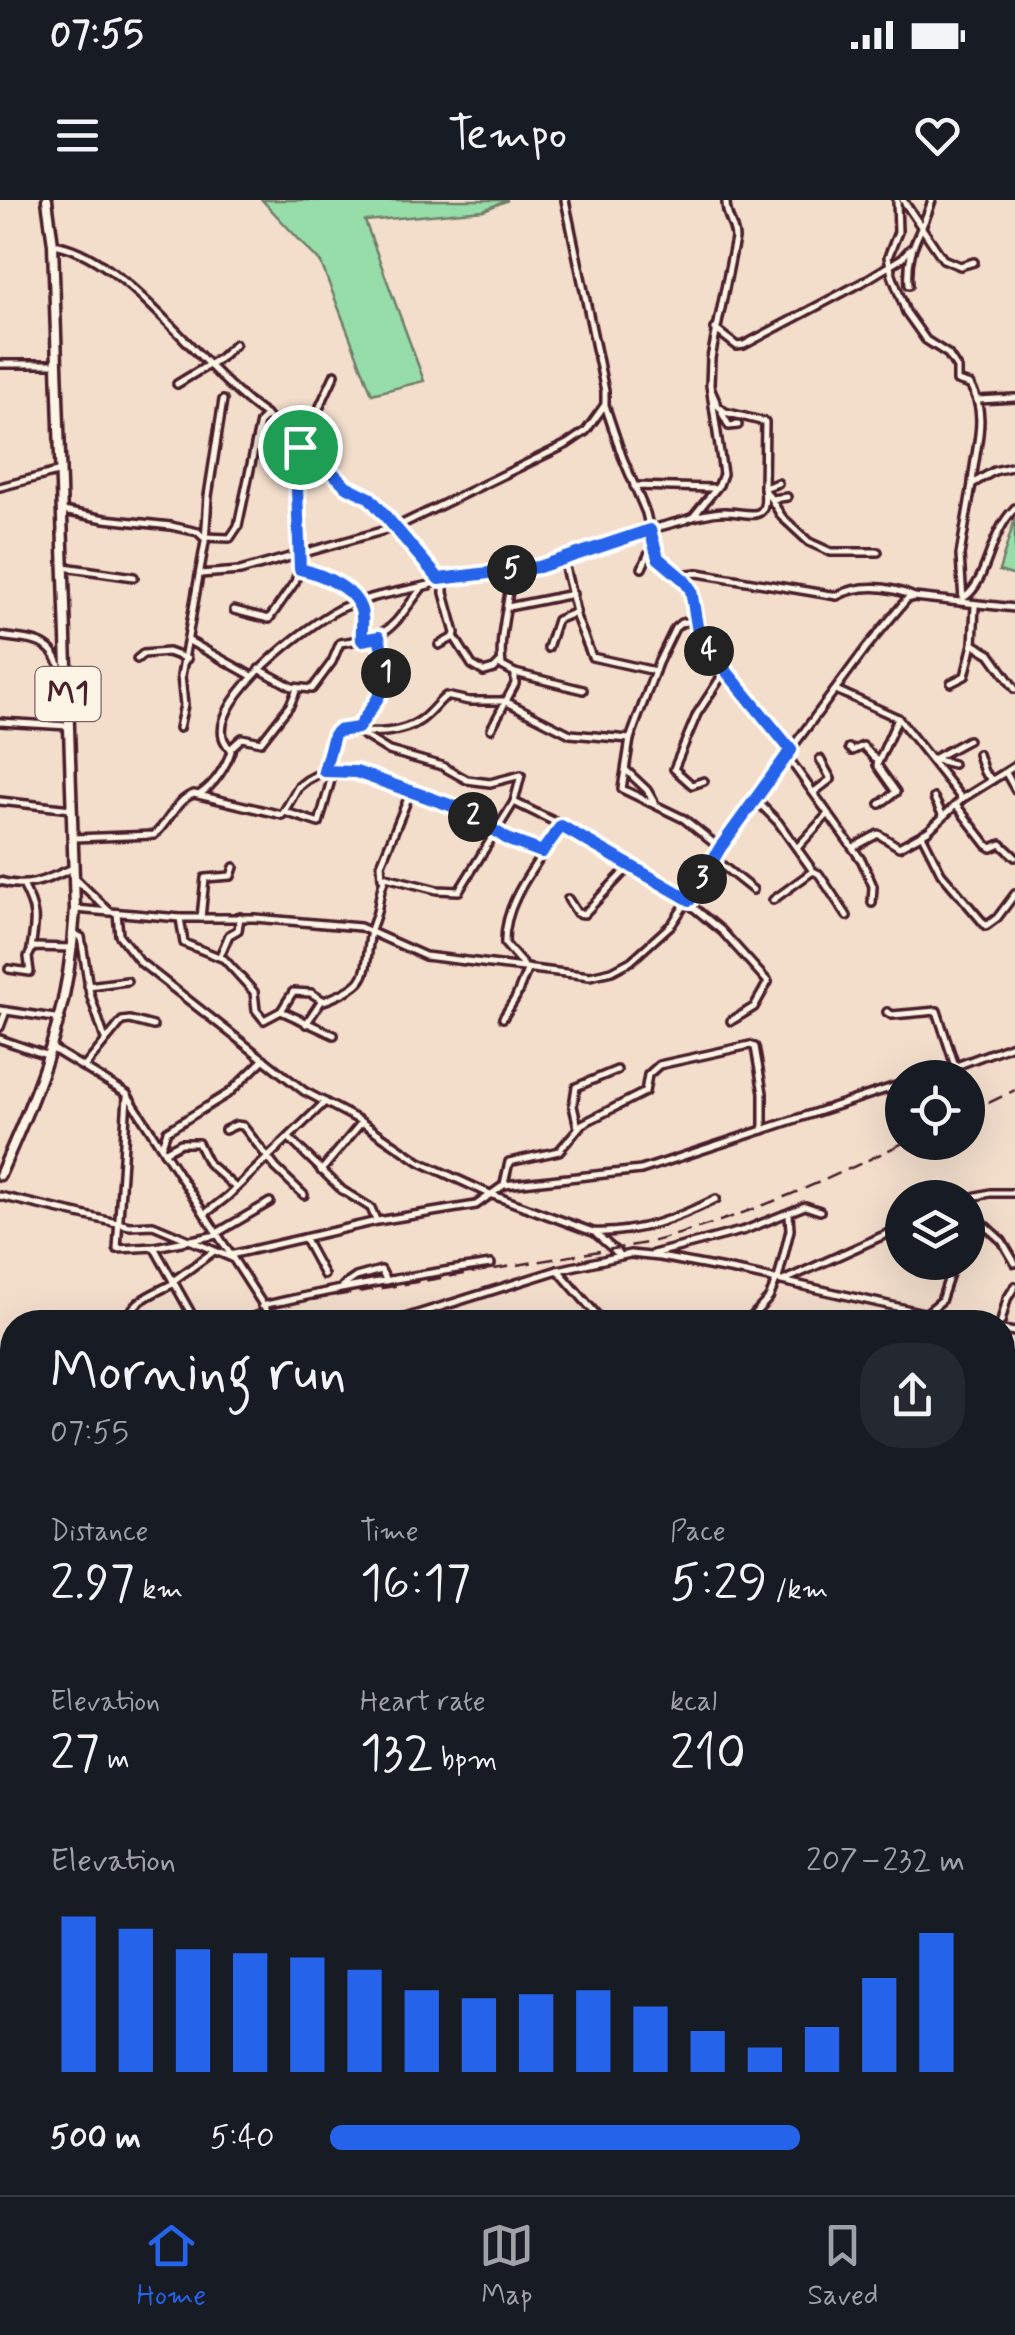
<!DOCTYPE html>
<html lang="en">
<head>
<meta charset="utf-8">
<style>
	:root { --surface:#171b24; --page:#242831; --text:#f1f3f6; --muted:#9ea1a6; --line:#363941; --accent:#2563eb }
	body { margin:0; font-family:Mynerve,sans-serif; background:var(--page); color:var(--text); height:100vh; display:flex; flex-direction:column; font-size:38px; white-space:nowrap }
	* { box-sizing:border-box; margin:0 }
	p { font-size:32px; color:var(--muted) }
	.icon { flex:none; width:55px; height:55px; fill:none; stroke:currentColor; stroke-width:2; stroke-linecap:round; stroke-linejoin:round }
	.map { position:relative; flex:1; overflow:hidden }
	.details { position:absolute; left:0px; top:1110px; width:1015px; height:885px; display:flex; flex-direction:column; background:var(--surface); border-radius:40px 40px 0 0; box-shadow:0 10px 40px #0002 }
	.details>* { flex:none }
	.controls { position:absolute; left:885px; top:860px; display:grid; gap:20px }
	.controls a { display:grid; place-items:center; width:100px; height:100px; border-radius:50%; background:var(--surface); box-shadow:0 10px 40px #0002; font-size:50px }
	.pin { position:absolute; display:grid; place-items:center; width:85px; height:85px; color:#fff; margin:-42px; border:5px solid #fff; border-radius:50%; box-shadow:0 2px 10px #0007 }
	.km { position:absolute; width:50px; height:50px; margin:-25px; border-radius:50%; background:#222; color:#fff; font-size:28px; line-height:50px; text-align:center }
	.round { display:grid; place-items:center; flex:none; width:105px; height:105px; border-radius:40px; background:var(--page) }
	.summary { display:flex; align-items:center; justify-content:space-between; height:170px; padding:0 50px }
	h1 { font-size:55px; font-weight:600; line-height:75px }
	.stats { display:grid; grid-template-columns:repeat(3,1fr); gap:15px; height:170px; padding:10px 50px }
	.stats div { display:grid; align-content:center }
	.stats b { font-size:50px; font-weight:600 }
	.stats small { font-size:28px; font-weight:400 }
	.stats p { font-size:28px }
	.chart { height:280px; padding:20px 50px }
	.chart p { display:flex; justify-content:space-between }
	.chart svg { width:100%; height:180px; margin-top:10px; stroke:var(--accent); stroke-width:6 }
	ul { padding:0 50px; list-style:none; font-size:32px }
	li { display:grid; grid-template-columns:160px 120px 1fr; align-items:center; height:75px }
	li i { height:25px; border-radius:12px; background:var(--accent) }
	.status { display:flex; justify-content:space-between; align-items:center; height:70px; padding:0 50px; background:var(--surface); direction:ltr }
	.status svg { height:28px; fill:currentColor }
	header { display:flex; justify-content:space-between; align-items:center; height:130px; padding:0 50px; background:var(--surface); font-size:45px; font-weight:600 }
	.tab-bar { display:flex; justify-content:space-around; align-items:center; height:140px; border-top:2px solid var(--line); background:var(--surface); font-size:28px; color:var(--muted) }
	.tab-bar a { display:grid; justify-items:center; gap:5px }
	.tab-bar .selected { color:var(--accent) }
	.map>svg:first-child { display:block }
	.grass { fill:#97ddaa; stroke:#707e6a; stroke-width:2.5 }
	.lines { fill:none; stroke-linecap:round; stroke-linejoin:round }
	.stream { stroke:#6a8a93; stroke-width:2.5 }
	.minor-casing { stroke:#4a1f2b; stroke-width:12 }
	.major-casing { stroke:#4a1f2b; stroke-width:15 }
	.minor { stroke:#fcf5e5; stroke-width:5 }
	.major { stroke:#fcf5e5; stroke-width:8 }
	.rail { stroke:#4a1f2b; stroke-width:2.5; stroke-dasharray:15 8; stroke-linecap:butt }
	.route-casing { stroke:#fff; stroke-width:20 }
	.route { stroke:#2563eb; stroke-width:12 }
	.labels { text-anchor:middle; dominant-baseline:central; stroke-width:9; stroke-linejoin:round; paint-order:stroke }
	.shield { fill:#fcf5e5; stroke:#7f5f63; stroke-width:2.5 }
	.shield-label { font-size:32px; font-weight:bold; fill:#4a1f2b }
</style>
</head>
<body>
<div class="status"><b>07:55</b><svg viewBox="0 0 49 12"><path d="M0 12V9h3v3zM5 12V6h3v6zM10 12V3h3v9zM15 12V0h3v12zM26 1h20v11H26zM47 4h2v5h-2z"/></svg></div>
<header><svg class="icon" aria-label="menu" viewBox="0 0 24 24"><path d="M4 6h16M4 12h16M4 18h16"/></svg>Tempo<svg class="icon" aria-label="heart" viewBox="0 0 24 24"><path d="M12 20l-8-8c-3-5 5-10 8-4 3-6 11-1 8 4z"/></svg></header>
<div class="map">
<svg width="1015" height="1995" viewBox="0 0 1015 1995">
	<rect width="100%" height="100%" fill="#f3decc"/>
	<filter id="ink" filterUnits="userSpaceOnUse"><feTurbulence type="fractalNoise" baseFrequency=".01" numOctaves="2"/><feDisplacementMap in="SourceGraphic" scale="20" xChannelSelector="R" yChannelSelector="G"/><feConvolveMatrix kernelMatrix="1 2 1 2 8 2 1 2 1" color-interpolation-filters="sRGB"/></filter>
	<g filter="url(#ink)">
		<g class="grass">
			<path d="M262 0H508L484 10 365 21 424 181 372 194 321 63Z"/>
			<path d="M1015 318V376L999 371Z"/>
		</g>
		<g class="lines">
			<path class="stream" d="M327 1995 334 1982"/>
			<g class="minor-casing">
				<g id="minor">
					<path d="M565 0 605 191V205L622 256 646 313 655 352 691 390 699 437 791 550"/>
					<path d="M897 0 898 32 888 57 892 75 906 112 926 140 948 154 957 168V181L970 185C990 216 974 250 972 284"/>
					<path d="M903 0 943 59 960 66 974 62"/>
					<path d="M53 44C128 55 202 173 266 215"/>
					<path d="M909 85C906 45 922 35 932 0"/>
					<path d="M715 129 737 146 744 145 861 83 902 58 910 49"/>
					<path d="M0 164H57"/>
					<path d="M177 184 220 158 235 144"/>
					<path d="M711 190 718 206 725 212 765 222 764 288 782 317 809 342 831 352H878"/>
					<path d="M978 200 1015 198"/>
					<path d="M722 213 729 226 738 225"/>
					<path d="M634 286 712 288"/>
					<path d="M0 287 61 271"/>
					<path d="M772 299 787 297"/>
					<path d="M63 311 105 319 171 326 198 332 203 337 230 338 238 326 260 222 266 216 346 286 367 295 439 379"/>
					<path d="M693 317C703 315 716 311 727 312 749 312 769 325 764 288L778 283"/>
					<path d="M64 367 134 377"/>
					<path d="M642 368 648 355 655 352"/>
					<path d="M300 369C321 374 359 389 362 416 363 423 361 432 361 440"/>
					<path d="M511 370C510 403 498 433 502 466L515 473 583 490"/>
					<path d="M200 374 240 371 396 327 567 244 586 231 604 206"/>
					<path d="M678 375 698 373 837 396C859 384 889 385 914 397"/>
					<path d="M965 397C988 381 988 335 1015 308"/>
					<path d="M963 401 960 355 972 284 994 271 1015 266"/>
					<path d="M975 406 973 444 990 454 1015 489"/>
					<path d="M508 407 573 394"/>
					<path d="M234 410 269 419 295 382 301 361 297 256 335 174"/>
					<path d="M575 414 592 457 655 471"/>
					<path d="M695 420 681 423 675 428 658 463 630 539 622 589 684 619 720 648"/>
					<path d="M0 436C33 441 57 438 62 478 63 490 61 500 67 511"/>
					<path d="M455 438 472 465 484 472 494 469 501 462"/>
					<path d="M189 441 252 476"/>
					<path d="M439 445 454 437 455 433 444 393V379"/>
					<path d="M548 448 557 420 576 412 563 359"/>
					<path d="M137 459 143 454 168 452 187 459"/>
					<path d="M259 469 292 487 312 489 332 462 340 443C393 436 390 429 421 389"/>
					<path d="M951 483 965 476 973 444"/>
					<path d="M836 490 898 518 962 599"/>
					<path d="M0 522 68 526"/>
					<path d="M179 528 184 505 181 476 205 342 208 296 223 200"/>
					<path d="M491 529 515 484V473"/>
					<path d="M352 531 358 528C385 487 390 487 379 437"/>
					<path d="M360 533 389 551 442 566 467 580 490 583 521 575 514 602 459 691 437 690 386 677"/>
					<path d="M849 548 852 551 863 546 878 562"/>
					<path d="M230 549 242 538 261 542 290 505 297 489"/>
					<path d="M978 554 984 572 992 580"/>
					<path d="M787 556 862 661 873 686 872 703"/>
					<path d="M933 559 968 540"/>
					<path d="M933 559 953 564"/>
					<path d="M324 571 326 554 338 531C366 532 397 537 421 520 431 513 437 503 446 496L469 501H505L570 534 630 539"/>
					<path d="M627 571 647 590 654 602"/>
					<path d="M1006 573 1015 589"/>
					<path d="M704 581 692 585 674 569 697 514 725 471"/>
					<path d="M814 592 831 579 820 559"/>
					<path d="M200 594C214 585 226 567 231 551 228 546 224 542 223 537 213 497 308 425 339 409 368 396 399 392 429 385L439 379 539 367 637 333 685 320 693 317 719 285 723 274 710 185 711 158 735 39C735 24 725 18 726 0"/>
					<path d="M934 598 943 616"/>
					<path d="M756 600 778 622 813 671 773 700"/>
					<path d="M0 601 71 609"/>
					<path d="M514 602 555 622 690 700"/>
					<path d="M880 604 896 592 877 565 898 518"/>
					<path d="M956 605 987 645 992 648 1001 644 1015 657"/>
					<path d="M285 612 319 623 334 569"/>
					<path d="M922 635 941 673 986 726 997 718 1015 694"/>
					<path d="M74 638 154 635C169 623 176 599 194 594L282 615 298 587 307 580 324 571 347 569 461 609 509 640 543 653"/>
					<path d="M854 647 878 634 899 647 928 631 962 599 1015 566"/>
					<path d="M797 648 828 614"/>
					<path d="M714 659 753 690"/>
					<path d="M813 671 819 674 847 716"/>
					<path d="M75 678 109 711"/>
					<path d="M0 681C27 690 48 679 73 668"/>
					<path d="M23 685C37 711 36 720 31 748"/>
					<path d="M568 699 577 713 584 714 622 674 631 668"/>
					<path d="M688 703 722 731 768 782 754 807 731 821"/>
					<path d="M75 709 180 718H255L360 727 425 756 590 776 612 771 631 761 672 724 774 572 866 448 907 399 914 397 1015 408"/>
					<path d="M117 713 119 735 140 762 304 891 357 919 420 962 490 994 593 1032C637 1034 678 1018 716 999"/>
					<path d="M180 718 184 743 224 759 254 792 256 810 264 820 281 811 293 792 311 793 324 801C374 782 363 776 371 730 373 723 377 715 378 707 380 696 380 687 386 677L382 678 381 664 411 591"/>
					<path d="M201 718 205 678 231 676 234 667"/>
					<path d="M74 734 81 737 90 794 105 839"/>
					<path d="M220 756 229 735 238 730 240 717"/>
					<path d="M524 766 505 744C503 700 540 661 561 626"/>
					<path d="M9 769 30 772 28 757 33 747 73 748"/>
					<path d="M88 786 127 781"/>
					<path d="M0 810 61 819"/>
					<path d="M281 811 334 835"/>
					<path d="M887 812 892 815 937 811 955 866"/>
					<path d="M503 818 516 797 528 768"/>
					<path d="M306 824 322 800"/>
					<path d="M0 827 6 811"/>
					<path d="M0 839 49 856"/>
					<path d="M53 849 127 894 274 1122"/>
					<path d="M85 866 122 821 130 820 153 826"/>
					<path d="M924 878 1015 844"/>
					<path d="M127 897 117 1049 155 1047 217 1035"/>
					<path d="M578 927 573 906 576 887 617 870"/>
					<path d="M225 930 236 925 243 926 276 968 304 995"/>
					<path d="M289 938 342 990 371 1008 376 1020"/>
					<path d="M162 945 167 931 229 893 264 859"/>
					<path d="M164 952 181 943H198L208 963 236 988"/>
					<path d="M321 971 361 923"/>
					<path d="M504 984 509 962 559 951 582 924 645 892 648 875 659 865 750 845 755 847 763 893V930"/>
					<path d="M0 996 130 1026 153 1025 232 1058"/>
					<path d="M968 998 990 993H1015"/>
					<path d="M968 1010 1002 1041 1015 1063"/>
					<path d="M205 1014 228 996 325 902"/>
					<path d="M217 1033 270 1002"/>
					<path d="M596 1034 620 1055"/>
					<path d="M304 1038 324 1075"/>
					<path d="M154 1047 196 1122"/>
					<path d="M653 1054 745 1030 805 1006 820 1011"/>
					<path d="M230 1055 377 1021 476 1005 504 985 641 970 902 884"/>
					<path d="M558 1070 603 1122"/>
					<path d="M778 1079 790 1030 789 1014"/>
					<path d="M785 1080 902 1027"/>
					<path d="M173 1081 213 1052"/>
					<path d="M343 1086 356 1077 381 1070 387 1081"/>
					<path d="M262 1106C338 1088 414 1075 491 1064"/>
					<path d="M924 1115 941 1101 954 1062"/>
					<path d="M127 1122C130 1100 156 1093 174 1083"/>
					<path d="M249 1122 271 1118"/>
					<path d="M392 1122 558 1070 630 1054 660 1057 746 1073 964 1122"/>
					<path d="M469 1122 478 1117 493 1122"/>
					<path d="M747 1122 769 1098 776 1081"/>
					<path d="M915 1122 919 1113"/>
					<path d="M1001 1122 1007 1099 1015 1086"/>
					<path d="M1002 1130 1015 1132"/>
					<path d="M0 1177 12 1174"/>
					<path d="M1002 1236 1008 1260"/>
					<path d="M0 1261 12 1286"/>
					<path d="M1002 1262 1015 1259"/>
					<path d="M0 1313 12 1314"/>
					<path d="M0 1351 7 1383 12 1388"/>
					<path d="M1002 1373 1015 1378"/>
					<path d="M0 1393H12"/>
					<path d="M0 1429 12 1431"/>
					<path d="M0 1485 5 1484 12 1465"/>
					<path d="M1002 1533 1015 1544"/>
					<path d="M0 1561 12 1555"/>
					<path d="M1002 1584 1015 1565"/>
					<path d="M0 1593 12 1596"/>
					<path d="M1002 1633 1015 1670"/>
					<path d="M0 1645 12 1648"/>
					<path d="M2 1708 12 1660"/>
					<path d="M1002 1714 1015 1711"/>
					<path d="M0 1854 12 1851"/>
					<path d="M1002 1855 1015 1865"/>
					<path d="M0 1863 12 1905"/>
					<path d="M0 1929 12 1938"/>
					<path d="M41 1982 46 1995"/>
					<path d="M136 1982 146 1995"/>
					<path d="M403 1982 424 1995"/>
					<path d="M569 1982 570 1995"/>
					<path d="M821 1982 834 1990H845"/>
					<path d="M185 1995 192 1982"/>
					<path d="M455 1995 475 1982"/>
					<path d="M607 1995 621 1982"/>
					<path d="M733 1995 740 1982"/>
				</g>
			</g>
			<g class="major-casing">
				<g id="major">
					<path d="M0 975C42 880 69 816 75 709L53 44 47 0"/>
					<path d="M0 1247 12 1272"/>
					<path d="M381 1982 382 1995"/>
				</g>
			</g>
			<use href="#minor" class="minor"/>
			<use href="#major" class="major"/>
			<g class="rail">
				<path d="M968 913 1015 890"/>
				<path d="M224 1122 264 1108 647 1043C741 1018 818 985 905 942"/>
				<path d="M554 1982 555 1995"/>
			</g>
		</g>
	</g>
	<g class="lines" filter="url(#ink)">
		<g class="route-casing">
			<path id="route" d="M300 247 314 254 346 286 370 298 439 379 539 367 650 330 658 358 684 380 691 390 699 438 791 550 720 648 690 700 561 626 542 652 509 640 461 609 356 572 324 571 334 535 338 531 358 528C385 487 391 487 379 437L362 440C361 432 363 423 362 416 360 389 321 374 300 369L296 262Z"/>
		</g>
		<use href="#route" class="route"/>
	</g>
	<g class="labels">
		<rect class="shield" x="35.5" y="467" width="65" height="54" rx="8"/>
		<g class="shield-label">
			<text x="68" y="494">M1</text>
		</g>
	</g>
</svg>
<div class="controls">
<a><svg class="icon" aria-label="locate" viewBox="0 0 24 24"><circle cx="12" cy="12" r="6"/><path d="M12 2v4M12 18v4M2 12h4M18 12h4"/></svg></a>
<a><svg class="icon" aria-label="layers" viewBox="0 0 24 24"><path d="M12 4l9 5-9 5-9-5zM3 14l9 5 9-5"/></svg></a>
</div>
<div class="pin" style="left:300px;top:247px;background:#1e9e55"><svg class="icon" aria-label="arrive" viewBox="0 0 24 24"><path d="M6 21V4h12l-3 4 3 4H6"/></svg></div>
<b class="km" style="left:386px;top:473px">1</b>
<b class="km" style="left:473px;top:617px">2</b>
<b class="km" style="left:702px;top:679px">3</b>
<b class="km" style="left:709px;top:451px">4</b>
<b class="km" style="left:512px;top:370px">5</b>
<section class="details">
<div class="summary"><div><h1>Morning run</h1><p>07:55</p></div><a class="round"><svg class="icon" aria-label="share" viewBox="0 0 24 24"><path d="M12 15V3M7 8l5-5 5 5M5 13v7h14v-7"/></svg></a></div>
<div class="stats">
<div><p>Distance</p><b>2.97<small> km</small></b></div>
<div><p>Time</p><b>16:17</b></div>
<div><p>Pace</p><b>5:29<small> /km</small></b></div>
</div>
<div class="stats">
<div><p>Elevation</p><b>27<small> m</small></b></div>
<div><p>Heart rate</p><b>132<small> bpm</small></b></div>
<div><p>kcal</p><b>210</b></div>
</div>
<div class="chart"><p><span>Elevation</span>207–232 m</p>
<svg viewBox="0 0 160 44" preserveAspectRatio="none"><path d="M5 44V6M15 44V9M25 44V14M35 44V15M45 44V16M55 44V19M65 44V24M75 44V26M85 44V25M95 44V24M105 44V28M115 44V34M125 44V38M135 44V33M145 44V21M155 44V10"/></svg>
</div>
<ul>
<li><b>500 m</b>5:40<i style="width:74%"></i></li>
</ul>
</section>
</div>
<nav class="tab-bar">
<a class="selected"><svg class="icon" aria-label="home" viewBox="0 0 24 24"><path d="M3 11l9-7 9 7M6 9v11h12V9"/></svg>Home</a>
<a><svg class="icon" aria-label="map" viewBox="0 0 24 24"><path d="M3 6l6-2 6 2 6-2v14l-6 2-6-2-6 2zM9 4v14M15 6v14"/></svg>Map</a>
<a><svg class="icon" aria-label="saved" viewBox="0 0 24 24"><path d="M7 4h10v16l-5-4-5 4z"/></svg>Saved</a>
</nav>
</body>
</html>
